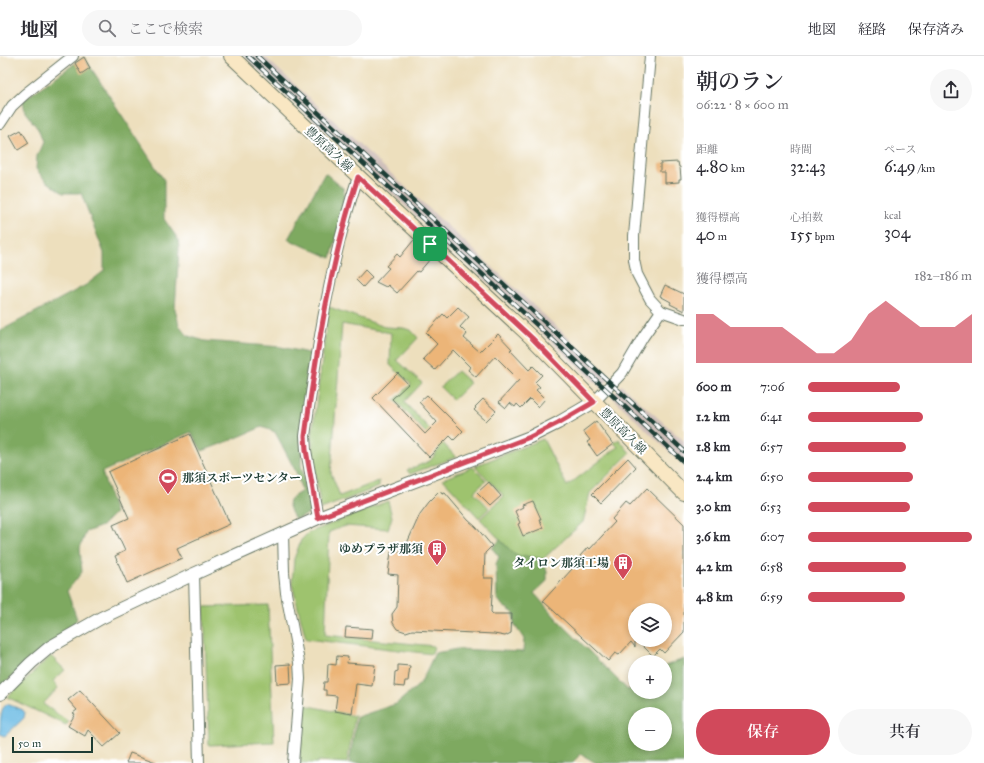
<!DOCTYPE html>
<html lang="ja">
<head>
<meta charset="utf-8">
<style>
	:root { --surface:#fff; --page:#f7f7f7; --text:#2b2b33; --muted:#7c7c81; --line:#e1e1e2; --accent:#d1495b }
	body { margin:0; font-family:"IM FELL Great Primer","Noto Serif JP",serif; background:var(--page); color:var(--text); height:100vh; display:flex; flex-direction:column; font-size:15px; white-space:nowrap }
	* { box-sizing:border-box; margin:0 }
	p { font-size:13px; color:var(--muted) }
	.icon { flex:none; width:22px; height:22px; fill:none; stroke:currentColor; stroke-width:2; stroke-linecap:round; stroke-linejoin:round }
	.map { position:relative; flex:1; overflow:hidden }
	.sheet { display:flex; flex-direction:column; background:var(--surface); width:300px }
	.sheet>* { flex:none }
	.tools { position:absolute; left:628px; top:547px; display:grid; gap:8px }
	.tools a { display:grid; place-items:center; width:44px; height:44px; border-radius:50%; background:var(--surface); box-shadow:0 2px 6px #0003; font-size:20px }
	.scale { position:absolute; left:12px; bottom:10px; width:81px; box-sizing:border-box; padding-left:4px; border:2px solid #1f3d34; border-top:0; font-size:11px; line-height:14px; white-space:nowrap; color:#1f3d34; -webkit-text-stroke:3px #fff; paint-order:stroke }
	.pin { position:absolute; display:grid; place-items:center; width:34px; height:34px; color:#fff; margin:-17px; border-radius:8px; box-shadow:0 2px 6px #0006 }
	.round { display:grid; place-items:center; flex:none; width:42px; height:42px; border-radius:21px; background:var(--page) }
	.head { display:flex; align-items:center; justify-content:space-between; height:68px; padding:0 12px }
	h1 { font-size:22px; font-weight:600; line-height:30px }
	.figures { display:grid; grid-template-columns:repeat(3,1fr); gap:6px; height:68px; padding:4px 12px }
	.figures div { display:grid; align-content:center }
	.figures b { font-size:17px; font-weight:600 }
	.figures small { font-size:11px; font-weight:400 }
	.figures p { font-size:11px }
	.chart { height:112px; padding:8px 12px }
	.chart p { display:flex; justify-content:space-between }
	.chart svg { width:100%; height:72px; margin-top:4px; fill:var(--accent); opacity:.7 }
	.cta { display:flex; gap:8px; margin-top:auto; padding:8px 12px }
	.cta a { flex:1; height:46px; border-radius:24px; background:var(--accent); color:#fff; font-size:16px; font-weight:600; line-height:46px; text-align:center }
	.cta a+a { background:var(--page); color:var(--text) }
	ul { padding:0 12px; list-style:none; font-size:13px }
	li { display:grid; grid-template-columns:64px 48px 1fr; align-items:center; height:30px }
	li i { height:10px; border-radius:5px; background:var(--accent) }
	header { display:flex; align-items:center; gap:24px; box-sizing:border-box; height:56px; padding:0 20px; background:var(--surface); border-bottom:1px solid var(--line) }
	header strong { font-size:19px }
	nav { display:flex; gap:22px; margin-inline-start:auto; font-size:14px }
	.search { width:280px; height:36px; background:var(--page); display:flex; align-items:center; gap:10px; box-sizing:border-box; padding:0 14px; border-radius:22px; color:var(--muted); font-size:15px }
	main { display:flex; flex:1; min-height:0 }
	.map>svg:first-child { display:block }
	.industrial { fill:#cfc0bb }
	.green { fill:#9ec36e; stroke:#5e8051 }
	.forest { fill:#7ea961; stroke:#4e734a; fill-rule:evenodd }
	.water { fill:#68b9e3; stroke:#447b8c }
	.building { fill:#ecb578 }
	.lines { fill:none; stroke-linecap:round; stroke-linejoin:round }
	.minor-casing { stroke:#677664; stroke-width:12 }
	.tertiary-casing { stroke:#677664; stroke-width:14 }
	.secondary-casing { stroke:#677664; stroke-width:16 }
	.minor { stroke:#fff; stroke-width:10 }
	.tertiary { stroke:#fff; stroke-width:12 }
	.secondary { stroke:#f9e7c3; stroke-width:14 }
	.rail-casing { stroke:#1f3d34; stroke-width:4.5 }
	.rail { stroke:#fff; stroke-width:3; stroke-dasharray:9; stroke-linecap:butt }
	.route-casing { stroke:#fff; stroke-width:8 }
	.route { stroke:#d1495b; stroke-width:5 }
	.labels { text-anchor:middle; dominant-baseline:central; stroke-width:4; stroke-linejoin:round; paint-order:stroke }
	.street-label { font-size:12px; fill:#1f3d34; stroke:#fff }
	.poi-label { font-size:12px; font-weight:bold; fill:#1f3d34; stroke:#fff; text-anchor:end }
</style>
</head>
<body>
<header>
<strong>地図</strong>
<div class="search"><svg class="icon" aria-label="search" viewBox="0 0 24 24"><circle cx="10" cy="10" r="6"/><path d="M15 15l6 6"/></svg>ここで検索</div>
<nav><a>地図</a><a>経路</a><a>保存済み</a></nav>
</header>
<main>
<div class="map">
<svg width="684" height="707" viewBox="0 0 684 707">
	<rect width="100%" height="100%" fill="#fff"/>
	<filter id="ink" filterUnits="userSpaceOnUse"><feTurbulence type="fractalNoise" baseFrequency=".025" numOctaves="2"/><feDisplacementMap in="SourceGraphic" scale="8" xChannelSelector="R" yChannelSelector="G"/><feConvolveMatrix kernelMatrix="1 2 1 2 8 2 1 2 1" color-interpolation-filters="sRGB"/></filter>
	<filter id="wash" filterUnits="userSpaceOnUse"><feTurbulence type="fractalNoise" baseFrequency=".012" numOctaves="4" result="noise"/><feDisplacementMap in="SourceGraphic" scale="16" xChannelSelector="R" yChannelSelector="G"/><feGaussianBlur stdDeviation="0.9" result="paint"/><feColorMatrix in="noise" values="0 0 0 0 0 0 0 0 0 0 0 0 0 0 0 0 0 1.4 0 .05"/><feComposite in="paint" operator="in"/></filter>
	<g filter="url(#wash)">
		<rect width="100%" height="100%" fill="#eddfbd"/>
		<g class="industrial">
			<path d="M243 0H264L611 321 601 332Z"/>
			<path d="M621 329 684 385V410L612 341Z"/>
		</g>
		<g class="green">
			<path d="M329 251 385 271 403 272 411 274 418 282 397 304 422 327 404 346 456 401 410 418 407 414 430 405 440 392 395 344 411 328 390 309 391 277 342 268 331 417 340 440 379 425V431L321 453 313 404 312 380Z"/>
			<path d="M457 315 470 327 453 344 440 331Z"/>
			<path d="M543 383 567 430 618 391 614 387 619 383 630 397 590 437 583 466 543 503 533 501 515 499 480 463 504 440 475 410Z"/>
			<path d="M473 411 486 425 474 436 489 452 479 462 443 423Z"/>
			<path d="M388 445 392 461 388 473 345 470 329 476 325 579 434 590 432 598 306 583 292 528 294 503 301 484 308 477Z"/>
			<path d="M268 549 274 686 209 689 204 551Z"/>
			<path d="M51 600 65 614 53 625 58 632 43 648 69 666 66 669 7 641Z"/>
			<path d="M305 649 355 660 347 707 318 705V707H299Z"/>
		</g>
		<g class="forest">
			<path d="M84 1 164 124V163L178 183 179 193 175 253 179 269 188 280 205 285 281 291 313 298 302 358 301 409 313 454 304 460 295 463 291 456 288 447 294 440 302 435 296 416 275 376 262 371 229 385 202 395 191 376 102 416 115 457 102 470 86 476 80 492 82 516 67 535 77 563 68 574 0 631V275L86 229 104 215V197L81 137H63L45 124 36 113 37 100 43 86 38 73 25 56 23 44Z"/>
			<path d="M325 117 344 133 343 159 331 202 288 183Z"/>
			<path d="M500 484 515 499 533 501 543 503 547 516V525L534 537 556 562 628 634 635 630V636H665V610L684 603V707H596L581 698 572 707H349L357 661 396 648 420 628 435 597 457 593 523 596 524 583 514 568V557L503 550 497 542 496 508 499 501 492 492ZM635 658H665V688H635Z"/>
		</g>
		<path class="water" d="M7 648 23 654 25 657 24 662 5 680 0 678C0 668 0 652 7 648Z"/>
		<g id="blocks">
			<g class="building">
				<path d="M84 1 90 12 81 18 75 7Z"/>
				<path d="M21 74 29 87 18 94 10 80Z"/>
				<path d="M678 106 679 111H680L681 123H679V126L665 127V116H660V107Z"/>
				<path d="M413 185 431 202 419 216 417 215 397 237 388 229 386 231 376 226 389 212 386 210 397 198 400 201Z"/>
				<path d="M365 214 372 221 363 231 356 224Z"/>
				<path d="M665 229 684 238V255L670 248 671 246 660 240Z"/>
				<path d="M458 251 469 261 460 271 467 278 464 282 480 296 498 278 512 293 510 294 529 314 533 310 542 319 535 326 540 331 536 334 545 343 538 351 530 343 521 352 517 348 515 351 510 347 506 352 499 346 519 324 495 300 476 321 468 314 470 311 453 294 435 314 423 303 437 288 426 277 443 258 447 262Z"/>
				<path d="M398 317 408 328 392 343 425 378 437 366 419 346 427 339 463 375 454 384 450 380 429 401 373 342Z"/>
				<path d="M483 343 496 355 486 365 474 354 476 352 475 351Z"/>
				<path d="M596 365 613 388 597 400 587 386 590 384 583 375Z"/>
				<path d="M190 378 230 468 177 492 182 502 127 527 115 500 125 495 113 469 129 462 108 416Z"/>
				<path d="M628 402 636 411 601 447 592 438Z"/>
				<path d="M489 426 501 440 490 450 477 437Z"/>
				<path d="M647 432 684 468V576L664 597 660 593 653 600 637 584H665V554H635V591L631 586 619 599 615 597 608 605 543 545 582 502 580 500 588 491 590 493 615 466 612 463 626 447 630 450Z"/>
				<path d="M440 435 442 438 445 437 468 464 476 471 492 490 485 497 484 522H493L491 556 493 558H512L511 577 505 580 494 578 412 574 406 576 397 573 393 567 392 558 397 551 398 519 388 518 391 496H405L408 485 420 458 429 446Z"/>
				<path d="M533 445 541 463H539L543 472 523 480 518 468 520 467 515 455 523 451 522 449Z"/>
				<path d="M346 571 373 573 372 583 345 581Z"/>
				<path d="M337 600 348 601 347 607 375 609 372 630 356 628 352 658 335 655 337 640 326 639V634H323L324 626H327L328 608 336 609Z"/>
				<path d="M290 608 291 627 277 628 276 609Z"/>
				<path d="M398 609 410 610 408 625H405L404 631 394 630 395 616 398 615Z"/>
				<path d="M80 634 120 677 104 691 88 674 85 680 68 670 75 658 73 657 77 654 68 644Z"/>
				<path d="M130 697 156 706V707H126Z"/>
			</g>
		</g>
	</g>
	<g filter="url(#ink)">
		<use href="#blocks" fill-opacity="0" stroke="#677664" stroke-width="1"/>
		<g class="lines">
			<g class="minor-casing">
				<g id="minor">
					<path d="M650 0 634 180V204L637 218 650 243 661 255 684 263"/>
					<path d="M0 68 12 50 25 38 73 0"/>
					<path d="M594 346 622 317 643 281 661 255"/>
					<path d="M318 462 306 394 305 380C317 292 330 205 358 121"/>
					<path d="M283 477 284 517 286 537 299 606 300 623 293 707"/>
					<path d="M194 518 199 707"/>
				</g>
			</g>
			<g class="tertiary-casing">
				<path id="tertiary" d="M0 638 31 607 50 591 101 562 194 518 318 462 530 381 558 367 594 346"/>
			</g>
			<g class="secondary-casing">
				<path id="secondary" d="M231 0 396 156 532 282 684 437"/>
			</g>
			<use href="#minor" class="minor"/>
			<use href="#tertiary" class="tertiary"/>
			<use href="#secondary" class="secondary"/>
			<g class="rail-casing">
				<g id="rail">
					<path d="M248 0 684 406"/>
					<path d="M257 0 684 395"/>
				</g>
			</g>
			<use href="#rail" class="rail"/>
		</g>
	</g>
	<g class="lines" filter="url(#ink)">
		<g class="route-casing">
			<path id="route" d="M358 121 532 282 594 346 558 367 530 381 318 462 306 394 305 380C317 292 331 205 358 121Z"/>
		</g>
		<use href="#route" class="route"/>
	</g>
	<defs>
		<g id="stadium-pin" transform="scale(1)"><path d="M0 17L-7.5 6A9.5 9.5 0 1 1 7.5 6Z" fill="#d1495b" stroke="#fff"/><path d="M0-5a6.5 5 0 1 0 0 10a6.5 5 0 1 0 0-10ZM-3.5-1.8h7v3.6h-7Z" fill="#fff"/></g>
		<g id="building-pin" transform="scale(1)"><path d="M0 17L-7.5 6A9.5 9.5 0 1 1 7.5 6Z" fill="#d1495b" stroke="#fff"/><path d="M-4-6H4V6H1V3H-1V6H-4ZM-2.5-4.3h1.7v1.8h-1.7ZM.8-4.3h1.7v1.8H.8ZM-2.5-1h1.7V.8h-1.7ZM.8-1h1.7V.8H.8Z" fill="#fff"/></g>
	</defs>
	<g fill-rule="evenodd">
		<use href="#stadium-pin" x="168" y="422"/>
		<use href="#building-pin" x="437" y="493"/>
		<use href="#building-pin" x="623" y="507"/>
	</g>
	<g class="labels">
		<g class="street-label">
			<text transform="translate(329 93) rotate(43)">豊原高久線</text>
			<text transform="translate(623 375) rotate(45)">豊原高久線</text>
		</g>
		<g class="poi-label">
			<text x="182" y="422" text-anchor="start">那須スポーツセンター</text>
			<text x="423" y="493">ゆめプラザ那須</text>
			<text x="609" y="507">タイロン那須工場</text>
		</g>
	</g>
</svg>
<div class="tools">
<a><svg class="icon" aria-label="layers" viewBox="0 0 24 24"><path d="M12 4l9 5-9 5-9-5zM3 14l9 5 9-5"/></svg></a>
<a>+</a>
<a>−</a>
</div>
<div class="scale">50 m</div>
<div class="pin" style="left:430px;top:188px;background:#1e9e55"><svg class="icon" aria-label="arrive" viewBox="0 0 24 24"><path d="M6 21V4h12l-3 4 3 4H6"/></svg></div>
</div>
<section class="sheet">
<div class="head"><div><h1>朝のラン</h1><p>06:22 · 8 × 600 m</p></div><a class="round"><svg class="icon" aria-label="share" viewBox="0 0 24 24"><path d="M12 15V3M7 8l5-5 5 5M5 13v7h14v-7"/></svg></a></div>
<div class="figures">
<div><p>距離</p><b>4.80<small> km</small></b></div>
<div><p>時間</p><b>32:43</b></div>
<div><p>ペース</p><b>6:49<small> /km</small></b></div>
</div>
<div class="figures">
<div><p>獲得標高</p><b>40<small> m</small></b></div>
<div><p>心拍数</p><b>155<small> bpm</small></b></div>
<div><p>kcal</p><b>304</b></div>
</div>
<div class="chart"><p><span>獲得標高</span>182–186 m</p>
<svg viewBox="0 0 160 44" preserveAspectRatio="none"><path d="M0 44V14L10 14L20 22L30 22L40 22L50 22L60 30L70 38L80 38L90 30L100 14L110 6L120 14L130 22L140 22L150 22L160 14V44z"/></svg>
</div>
<ul>
<li><b>600 m</b>7:06<i style="width:56%"></i></li>
<li><b>1.2 km</b>6:41<i style="width:70%"></i></li>
<li><b>1.8 km</b>6:57<i style="width:60%"></i></li>
<li><b>2.4 km</b>6:50<i style="width:64%"></i></li>
<li><b>3.0 km</b>6:53<i style="width:62%"></i></li>
<li><b>3.6 km</b>6:07<i style="width:100%"></i></li>
<li><b>4.2 km</b>6:58<i style="width:60%"></i></li>
<li><b>4.8 km</b>6:59<i style="width:59%"></i></li>
</ul>
<div class="cta"><a>保存</a><a>共有</a></div>
</section>
</main>
</body>
</html>
